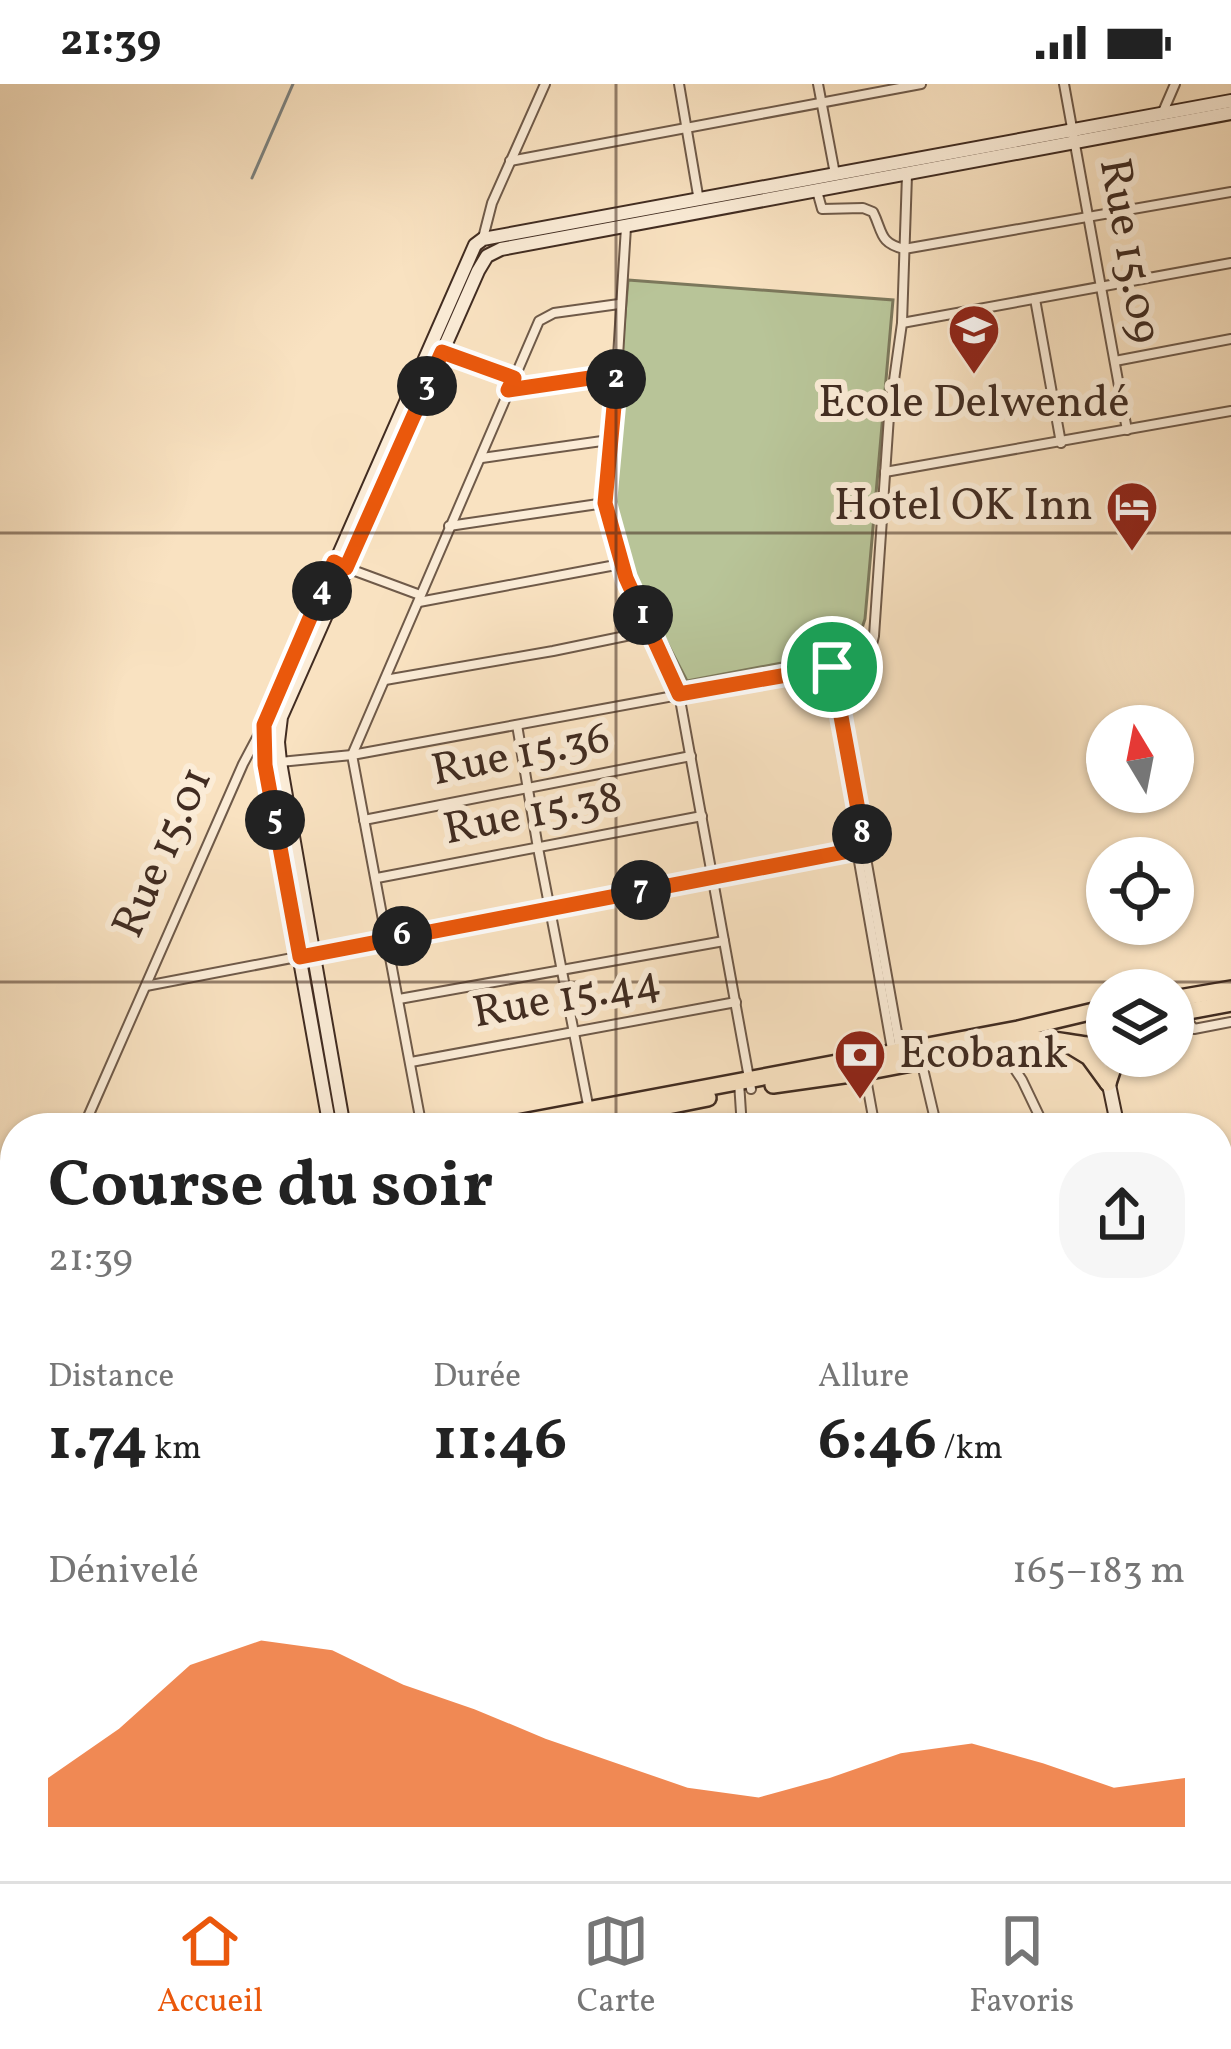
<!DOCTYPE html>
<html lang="fr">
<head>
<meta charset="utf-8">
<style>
	:root { --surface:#fff; --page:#f6f6f6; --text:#222; --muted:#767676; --line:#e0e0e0; --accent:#ea580c }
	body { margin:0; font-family:Vollkorn,serif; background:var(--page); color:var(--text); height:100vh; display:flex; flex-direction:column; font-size:45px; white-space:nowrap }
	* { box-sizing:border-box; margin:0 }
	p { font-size:39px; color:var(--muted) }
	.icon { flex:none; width:66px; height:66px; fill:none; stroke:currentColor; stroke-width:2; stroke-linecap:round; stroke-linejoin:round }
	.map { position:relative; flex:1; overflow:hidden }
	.drawer { position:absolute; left:0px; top:1029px; width:1233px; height:768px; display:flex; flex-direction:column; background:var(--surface); border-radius:48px 48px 0 0; box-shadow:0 3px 9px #0004 }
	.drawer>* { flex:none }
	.needle { width:78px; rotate:350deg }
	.controls { position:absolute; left:1086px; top:621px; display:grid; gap:24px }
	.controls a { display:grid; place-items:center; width:108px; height:108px; border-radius:50%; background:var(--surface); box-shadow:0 3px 9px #0004; font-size:60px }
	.pin { position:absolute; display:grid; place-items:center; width:102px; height:102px; color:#fff; margin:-51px; border:6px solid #fff; border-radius:50%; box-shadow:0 3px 12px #0007 }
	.km { position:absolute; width:60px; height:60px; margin:-30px; border-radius:50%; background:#222; color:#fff; font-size:33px; line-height:60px; text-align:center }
	.round { display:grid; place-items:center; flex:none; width:126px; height:126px; border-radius:48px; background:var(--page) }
	.head { display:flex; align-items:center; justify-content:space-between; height:204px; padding:0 48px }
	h1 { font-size:66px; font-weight:700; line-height:90px }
	.figures { display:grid; grid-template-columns:repeat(3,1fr); gap:18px; height:204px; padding:12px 48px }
	.figures div { display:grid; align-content:center }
	.figures b { font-size:60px; font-weight:700 }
	.figures small { font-size:33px; font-weight:400 }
	.figures p { font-size:33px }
	.chart { height:336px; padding:24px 48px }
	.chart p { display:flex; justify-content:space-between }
	.chart svg { width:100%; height:216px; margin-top:12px; fill:var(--accent); opacity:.7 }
	.status { display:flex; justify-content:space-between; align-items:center; height:84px; padding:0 60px; background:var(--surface); direction:ltr }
	.status svg { height:33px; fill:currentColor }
	.tab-bar { display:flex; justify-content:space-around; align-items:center; height:168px; border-top:3px solid var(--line); background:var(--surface); font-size:33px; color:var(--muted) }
	.tab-bar a { display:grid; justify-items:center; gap:6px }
	.tab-bar .on { color:var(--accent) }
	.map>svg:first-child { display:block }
	.green { fill:#b8c498; stroke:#7c785c; stroke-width:3 }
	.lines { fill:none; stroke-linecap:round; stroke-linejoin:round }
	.stream { stroke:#7c827f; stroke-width:3 }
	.street-casing { stroke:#6f5a49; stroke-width:12 }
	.secondary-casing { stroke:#412c21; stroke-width:16 }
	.highway-casing { stroke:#412c21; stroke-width:20 }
	.street { stroke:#fbecd7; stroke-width:8 }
	.secondary { stroke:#fbecd7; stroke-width:12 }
	.highway { stroke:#f9e2c1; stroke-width:15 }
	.route-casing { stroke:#fff; stroke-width:24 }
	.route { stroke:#ea580c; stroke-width:15 }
	.grid { fill:none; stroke:#412c21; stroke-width:3; stroke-opacity:0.55 }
	.labels { text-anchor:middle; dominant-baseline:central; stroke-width:12; stroke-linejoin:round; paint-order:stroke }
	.street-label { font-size:45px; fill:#412c21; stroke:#fbecd7 }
	.poi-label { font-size:45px; fill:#412c21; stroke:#fbecd7 }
</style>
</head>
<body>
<div class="status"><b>21:39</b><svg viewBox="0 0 49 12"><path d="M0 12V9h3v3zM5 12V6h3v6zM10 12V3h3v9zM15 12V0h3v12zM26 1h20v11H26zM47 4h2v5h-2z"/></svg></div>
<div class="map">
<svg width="1231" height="1797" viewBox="0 0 1231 1797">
	<rect width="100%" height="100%" fill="#f9e2c1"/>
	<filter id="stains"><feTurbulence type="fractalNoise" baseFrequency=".00167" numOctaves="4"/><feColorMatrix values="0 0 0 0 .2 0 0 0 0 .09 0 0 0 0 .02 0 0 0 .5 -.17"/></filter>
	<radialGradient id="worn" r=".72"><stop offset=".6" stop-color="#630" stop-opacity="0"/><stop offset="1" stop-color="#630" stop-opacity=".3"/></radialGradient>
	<path class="green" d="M628 196 893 216 865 535 855 565 687 597C657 538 621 479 609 413Z"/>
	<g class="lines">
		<path class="stream" d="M252 94 293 0"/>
		<g class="street-casing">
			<g id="street">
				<path d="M679 0 699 117"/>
				<path d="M818 0 835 90"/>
				<path d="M1064 0 1127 346"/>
				<path d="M1162 30 1175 0"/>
				<path d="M510 77 921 0"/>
				<path d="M817 107 822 125 863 124 873 128C883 148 879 159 904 165L1231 108"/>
				<path d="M626 143 616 305 605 419 626 494 679 610 751 1005"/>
				<path d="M483 154 492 119 545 0"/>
				<path d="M1035 215 1061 359"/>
				<path d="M902 239 1231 179"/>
				<path d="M442 268 514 294"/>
				<path d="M1115 277 1231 255"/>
				<path d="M508 306 617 290"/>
				<path d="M482 374 609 356"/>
				<path d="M885 388 1231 327"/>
				<path d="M449 442 605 419"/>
				<path d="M347 484 420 511"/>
				<path d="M419 518 621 480"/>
				<path d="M832 583 900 965"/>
				<path d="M385 596 553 567 650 547"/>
				<path d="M517 641 538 764 589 1026"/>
				<path d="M280 678 352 671 832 583C857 577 869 580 874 552L889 332 902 239 907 91"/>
				<path d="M364 736 691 672"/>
				<path d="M857 766 893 971"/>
				<path d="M377 794 702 732"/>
				<path d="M146 902 865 764"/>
				<path d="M399 915 724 857"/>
				<path d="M1182 930 1194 945 1231 938"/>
				<path d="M1000 963 1022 996 1045 1044"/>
				<path d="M921 976 937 1044"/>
				<path d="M411 978 736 918"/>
				<path d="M865 989 875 1044"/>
				<path d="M739 998 742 1044"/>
				<path d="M83 1044 243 680 261 646"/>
				<path d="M422 1044 352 671 539 237 554 229 619 220"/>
				<path d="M683 1044 742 1036"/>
				<path d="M7 1147 15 1196"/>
				<path d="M1218 1225 1231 1222"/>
				<path d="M0 1265 15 1262"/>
				<path d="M1218 1269 1231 1341"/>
				<path d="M0 1353 15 1351"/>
				<path d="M1218 1400 1231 1397"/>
				<path d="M0 1470 15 1459"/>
				<path d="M1218 1488 1231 1486"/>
				<path d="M0 1561 15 1559"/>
				<path d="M0 1618 6 1637 15 1649"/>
				<path d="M0 1698 15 1685"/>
				<path d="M0 1736 15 1753"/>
				<path d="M40 1782 53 1797"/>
				<path d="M128 1782 141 1797"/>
				<path d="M260 1782 263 1797"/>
				<path d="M470 1782 473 1797"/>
				<path d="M650 1782 653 1797"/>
				<path d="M893 1782 896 1797"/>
				<path d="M1065 1782 1067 1797"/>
				<path d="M1218 1782 1220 1797"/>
				<path d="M36 1797 55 1782"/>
				<path d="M182 1797 251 1782"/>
				<path d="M277 1797 362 1782"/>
				<path d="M1096 1797 1106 1792 1162 1782"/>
			</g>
		</g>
		<g class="secondary-casing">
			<g id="secondary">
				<path d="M1091 961 1107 991 1118 1044"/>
				<path d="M330 1044 265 681 264 641 475 161 483 155 1231 17"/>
				<path d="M344 1044 280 678 278 658 281 633 478 187 487 172 501 165 1231 29"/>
				<path d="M1218 1582 1229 1640 1230 1663"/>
				<path d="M1218 1704 1231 1697"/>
				<path d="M667 1797 747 1782"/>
			</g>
		</g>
		<g class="highway-casing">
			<g id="highway">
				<path d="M1173 915 1231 905"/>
				<path d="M1173 930 1231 919"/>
				<path d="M1066 959 1089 973 1108 999"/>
				<path d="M1108 999 1117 972"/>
				<path d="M773 1001 865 988 1037 955C1060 954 1086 965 1107 960"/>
				<path d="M492 1044 1018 945 1094 927H1107"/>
				<path d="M558 1044 708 1014"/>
				<path d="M0 1135 15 1132"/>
				<path d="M0 1147 15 1144"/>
			</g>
		</g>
		<use href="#street" class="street"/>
		<use href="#secondary" class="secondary"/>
		<use href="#highway" class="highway"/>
	</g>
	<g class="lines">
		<g class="route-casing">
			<path id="route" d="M442 268 514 294 508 306 617 290 605 419 626 494 679 610 832 583 865 764 300 873 265 681 264 641 334 478 346 484Z"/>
		</g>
		<use href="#route" class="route"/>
	</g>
	<path class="grid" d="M616 0V1044M0 449H1231M0 898H1231M0 1348H15M1218 1348H1231M616 1782V1797"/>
	<defs>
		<g id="school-pin" transform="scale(2.7)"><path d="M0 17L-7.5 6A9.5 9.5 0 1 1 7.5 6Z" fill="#8f2418" stroke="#fbecd7"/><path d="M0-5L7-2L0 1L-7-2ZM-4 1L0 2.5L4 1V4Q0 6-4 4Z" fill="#fff"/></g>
		<g id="hotel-pin" transform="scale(2.7)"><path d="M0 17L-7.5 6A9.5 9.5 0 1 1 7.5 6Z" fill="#8f2418" stroke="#fbecd7"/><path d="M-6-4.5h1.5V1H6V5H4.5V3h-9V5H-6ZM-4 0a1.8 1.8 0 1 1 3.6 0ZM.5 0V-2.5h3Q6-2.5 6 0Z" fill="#fff"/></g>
		<g id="bank-pin" transform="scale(2.7)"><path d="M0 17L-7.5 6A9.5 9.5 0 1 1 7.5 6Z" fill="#8f2418" stroke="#fbecd7"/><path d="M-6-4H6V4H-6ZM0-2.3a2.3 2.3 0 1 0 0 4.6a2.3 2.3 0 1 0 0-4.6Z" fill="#fff"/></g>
	</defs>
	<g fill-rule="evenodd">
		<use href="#school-pin" x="974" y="246"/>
		<use href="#hotel-pin" x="1132" y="423"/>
		<use href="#bank-pin" x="860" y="971"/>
	</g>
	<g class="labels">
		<g class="street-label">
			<text transform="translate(1128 167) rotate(80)">Rue 15.09</text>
			<text transform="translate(521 672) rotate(-11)">Rue 15.36</text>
			<text transform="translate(533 731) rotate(-11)">Rue 15.38</text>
			<text transform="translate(164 769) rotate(-66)">Rue 15.01</text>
			<text transform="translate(567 915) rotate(-10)">Rue 15.44</text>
		</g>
		<g class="poi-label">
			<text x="974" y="320">Ecole Delwendé</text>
			<text x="1093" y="423" text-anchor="end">Hotel OK Inn</text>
			<text x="899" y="971" text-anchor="start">Ecobank</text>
		</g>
	</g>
	<rect width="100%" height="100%" filter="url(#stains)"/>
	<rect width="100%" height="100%" fill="url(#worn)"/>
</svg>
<div class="controls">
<a><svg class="needle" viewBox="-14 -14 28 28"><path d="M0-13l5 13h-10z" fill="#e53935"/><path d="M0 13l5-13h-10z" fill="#767676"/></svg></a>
<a><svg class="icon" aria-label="locate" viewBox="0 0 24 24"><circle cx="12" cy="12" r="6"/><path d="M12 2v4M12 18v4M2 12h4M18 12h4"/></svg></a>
<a><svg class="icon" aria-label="layers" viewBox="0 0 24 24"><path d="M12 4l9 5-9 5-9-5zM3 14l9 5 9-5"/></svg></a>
</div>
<div class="pin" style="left:832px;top:583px;background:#1e9e55"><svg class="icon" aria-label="arrive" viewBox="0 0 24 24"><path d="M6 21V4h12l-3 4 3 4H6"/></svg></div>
<b class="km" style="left:643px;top:531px">1</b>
<b class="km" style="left:616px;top:295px">2</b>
<b class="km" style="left:427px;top:302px">3</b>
<b class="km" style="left:322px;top:507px">4</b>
<b class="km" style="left:275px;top:736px">5</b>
<b class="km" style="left:402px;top:852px">6</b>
<b class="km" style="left:641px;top:806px">7</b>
<b class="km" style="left:862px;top:750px">8</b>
<section class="drawer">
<div class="head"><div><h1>Course du soir</h1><p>21:39</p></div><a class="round"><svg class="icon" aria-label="share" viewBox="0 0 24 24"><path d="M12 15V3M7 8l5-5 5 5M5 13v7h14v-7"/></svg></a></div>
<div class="figures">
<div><p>Distance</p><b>1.74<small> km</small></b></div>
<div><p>Durée</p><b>11:46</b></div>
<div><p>Allure</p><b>6:46<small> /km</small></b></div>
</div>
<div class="chart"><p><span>Dénivelé</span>165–183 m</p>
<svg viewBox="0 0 160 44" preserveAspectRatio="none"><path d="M0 44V34L10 24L20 11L30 6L40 8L50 15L60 20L70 26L80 31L90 36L100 38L110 34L120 29L130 27L140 31L150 36L160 34V44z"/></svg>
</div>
</section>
</div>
<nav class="tab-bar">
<a class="on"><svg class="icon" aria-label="home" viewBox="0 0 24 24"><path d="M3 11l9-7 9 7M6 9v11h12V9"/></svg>Accueil</a>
<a><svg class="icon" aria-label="map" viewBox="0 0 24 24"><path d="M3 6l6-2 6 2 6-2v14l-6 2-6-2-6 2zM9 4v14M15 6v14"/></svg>Carte</a>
<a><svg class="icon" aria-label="saved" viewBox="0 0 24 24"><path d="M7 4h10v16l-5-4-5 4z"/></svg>Favoris</a>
</nav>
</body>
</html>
